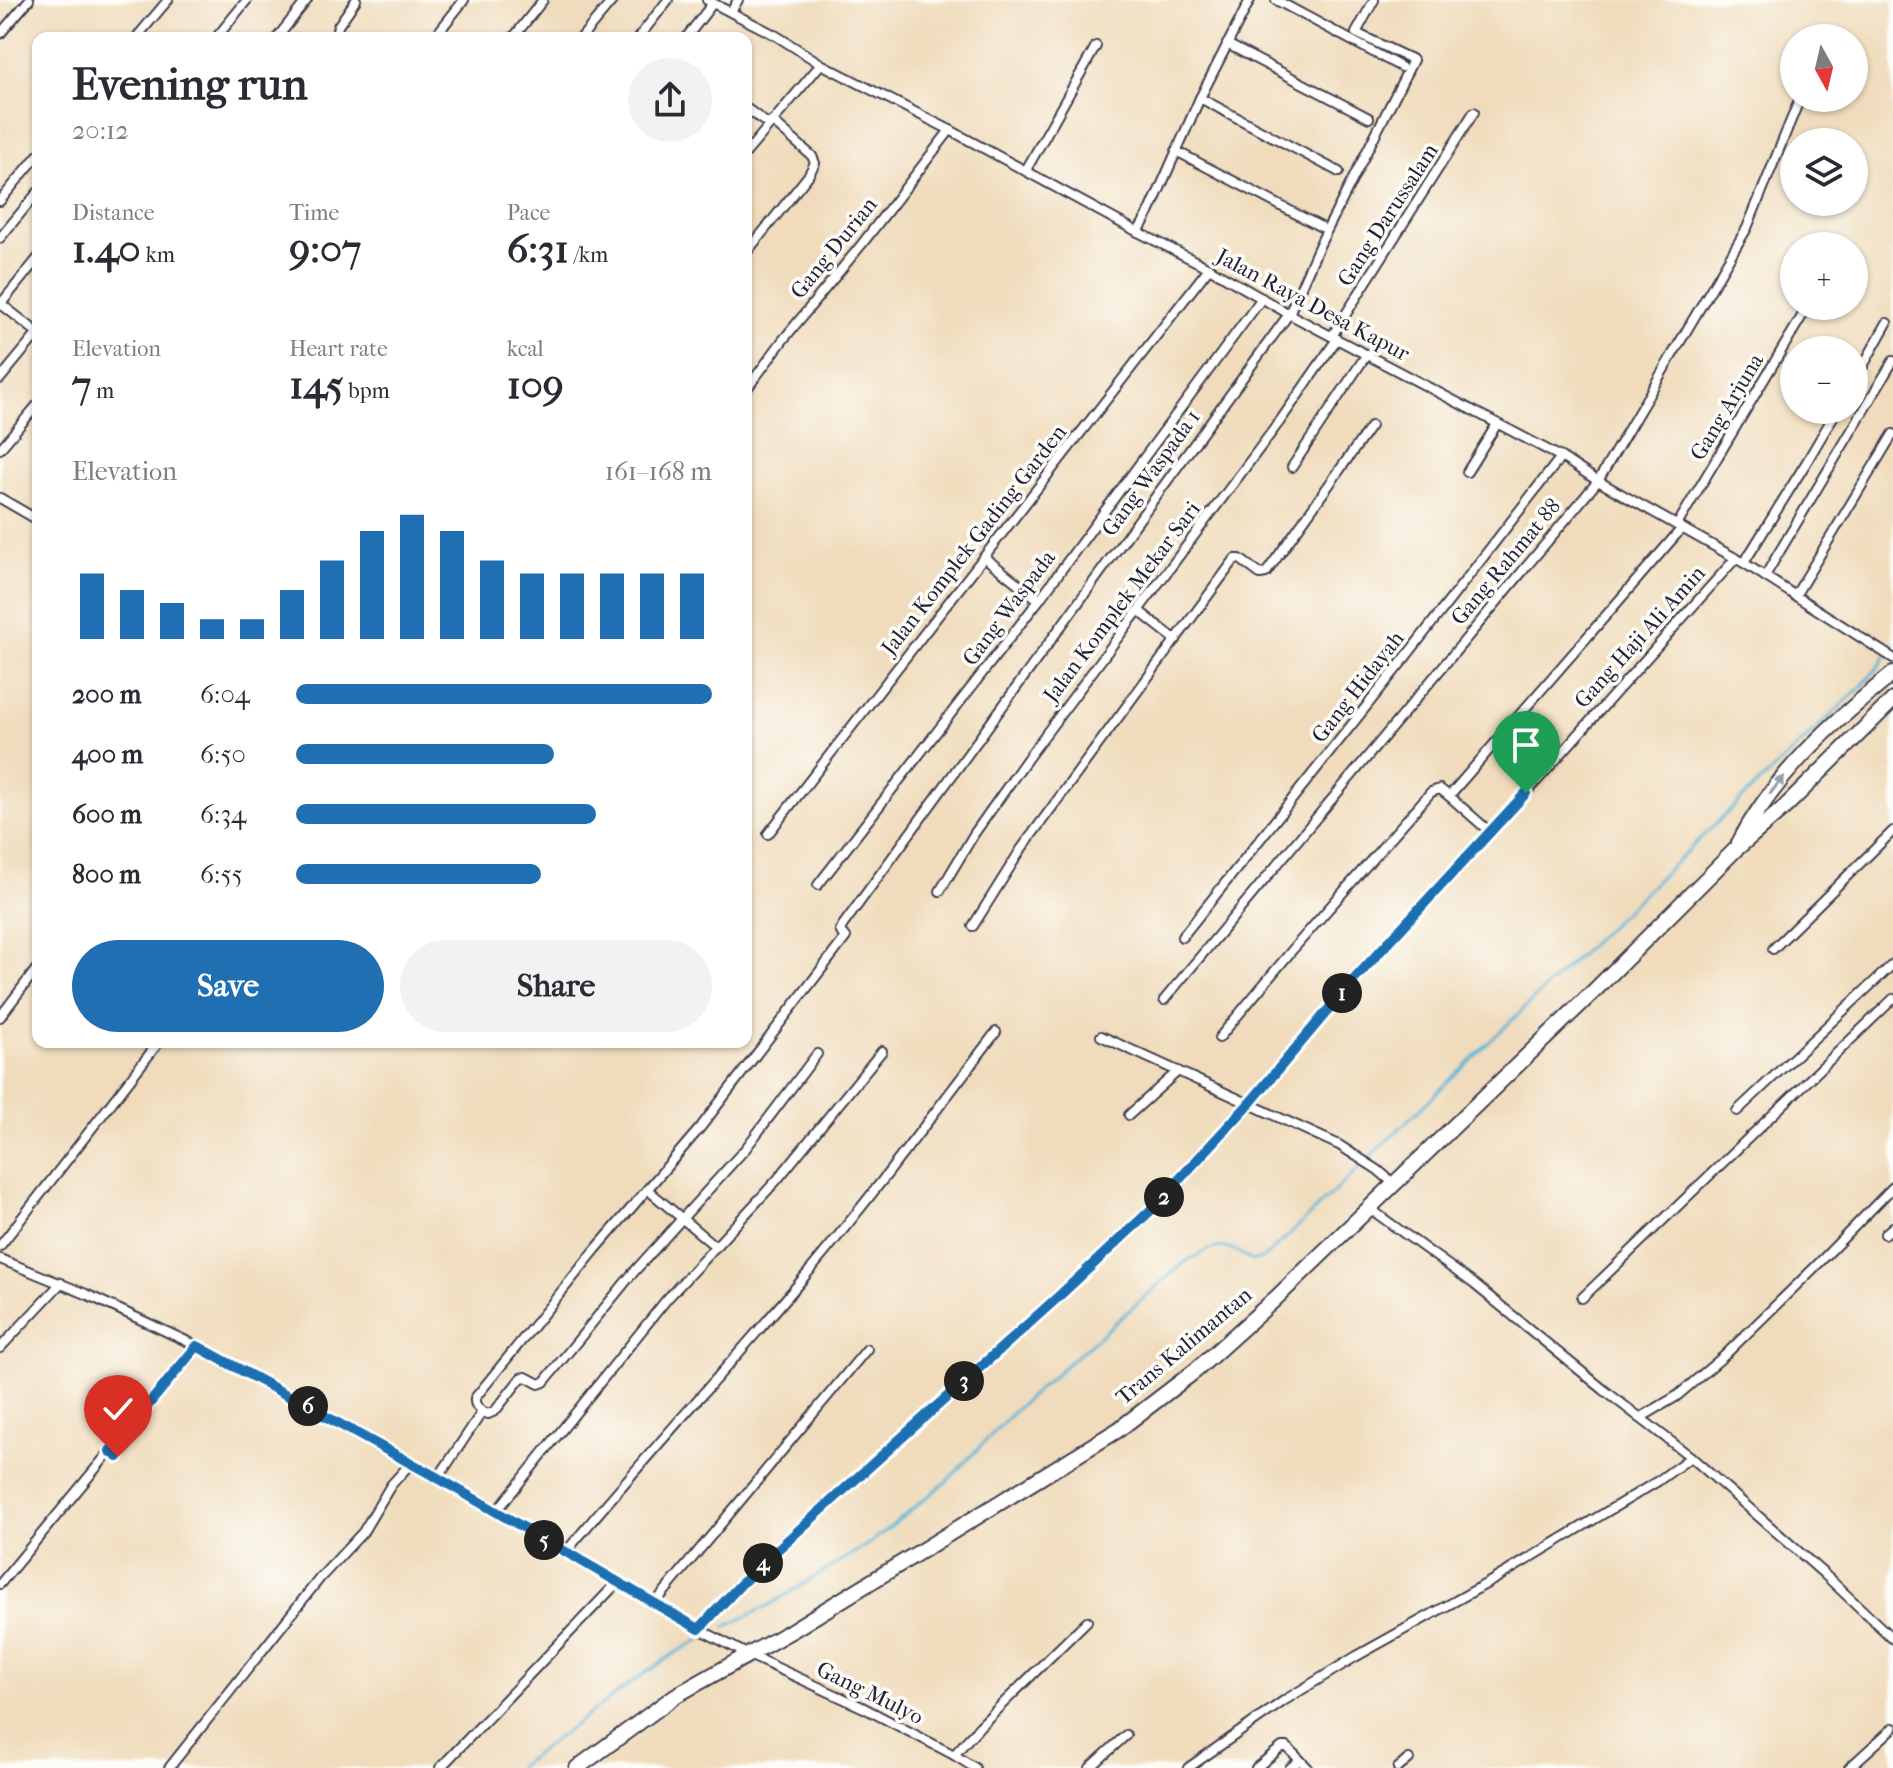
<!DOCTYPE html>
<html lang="en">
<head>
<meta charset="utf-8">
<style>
	:root { --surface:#fff; --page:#f2f2f3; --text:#2b2b33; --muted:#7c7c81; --accent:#1f6fb2 }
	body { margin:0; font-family:"IM FELL French Canon",serif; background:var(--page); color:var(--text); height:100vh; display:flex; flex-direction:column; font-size:30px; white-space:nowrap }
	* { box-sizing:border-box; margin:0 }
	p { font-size:26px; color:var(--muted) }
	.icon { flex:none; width:44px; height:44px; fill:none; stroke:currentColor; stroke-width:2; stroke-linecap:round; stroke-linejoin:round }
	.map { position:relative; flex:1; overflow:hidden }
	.sheet { position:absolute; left:32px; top:32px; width:720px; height:1016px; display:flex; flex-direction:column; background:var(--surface); border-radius:16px; box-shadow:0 2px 6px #0004 }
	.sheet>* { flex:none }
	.needle { width:52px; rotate:172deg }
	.controls { position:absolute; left:1780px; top:24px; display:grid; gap:16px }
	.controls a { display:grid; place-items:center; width:88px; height:88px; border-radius:50%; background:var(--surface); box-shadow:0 2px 6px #0004; font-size:40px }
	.pin { position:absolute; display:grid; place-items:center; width:68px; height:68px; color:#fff; margin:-82px -34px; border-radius:50% 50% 50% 0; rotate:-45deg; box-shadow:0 0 8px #0007 }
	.pin .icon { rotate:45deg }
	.km { position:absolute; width:40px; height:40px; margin:-20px; border-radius:50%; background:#222; color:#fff; font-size:22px; line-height:40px; text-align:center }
	.round { display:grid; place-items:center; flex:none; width:84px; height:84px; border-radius:42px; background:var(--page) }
	.headline { display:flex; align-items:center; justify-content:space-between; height:136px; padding:0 40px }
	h1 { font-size:44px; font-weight:700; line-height:60px }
	.figures { display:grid; grid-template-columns:repeat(3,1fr); gap:12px; height:136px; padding:8px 40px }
	.figures div { display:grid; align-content:center }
	.figures b { font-size:40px; font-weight:700 }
	.figures small { font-size:22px; font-weight:400 }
	.figures p { font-size:22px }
	.chart { height:224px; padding:16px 40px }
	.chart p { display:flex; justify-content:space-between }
	.chart svg { width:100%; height:144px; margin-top:8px; stroke:var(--accent); stroke-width:6 }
	.cta { display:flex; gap:16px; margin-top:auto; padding:16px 40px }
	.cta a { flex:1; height:92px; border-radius:48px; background:var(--accent); color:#fff; font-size:32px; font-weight:700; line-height:92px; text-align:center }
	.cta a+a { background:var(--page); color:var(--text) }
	ul { padding:0 40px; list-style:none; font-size:26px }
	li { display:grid; grid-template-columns:128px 96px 1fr; align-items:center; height:60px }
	li i { height:20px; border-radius:10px; background:var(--accent) }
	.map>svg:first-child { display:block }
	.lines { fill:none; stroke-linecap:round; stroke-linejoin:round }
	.stream { stroke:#5ab3d7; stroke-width:3 }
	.street-casing { stroke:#413e4e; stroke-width:12 }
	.highway-casing { stroke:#413e4e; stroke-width:18 }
	.street { stroke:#fff; stroke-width:8 }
	.highway { stroke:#fff; stroke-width:14 }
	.oneway { fill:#9c9ca7 }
	.route-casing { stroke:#fff; stroke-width:16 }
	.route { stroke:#1f6fb2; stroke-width:10 }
	.labels { text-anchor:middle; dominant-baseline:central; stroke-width:7; stroke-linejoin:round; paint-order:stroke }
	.street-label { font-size:22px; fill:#22223b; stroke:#fdfcf7 }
</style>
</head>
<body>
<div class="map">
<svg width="1893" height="1768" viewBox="0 0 1893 1768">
	<rect width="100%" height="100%" fill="#fdfcf7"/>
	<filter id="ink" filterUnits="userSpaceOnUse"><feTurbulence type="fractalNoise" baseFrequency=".0125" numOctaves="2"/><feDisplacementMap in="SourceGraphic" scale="16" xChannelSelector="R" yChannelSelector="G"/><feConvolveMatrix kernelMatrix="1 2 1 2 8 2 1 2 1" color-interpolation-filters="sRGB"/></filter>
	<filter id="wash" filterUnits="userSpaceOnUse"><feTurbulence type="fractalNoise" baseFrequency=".006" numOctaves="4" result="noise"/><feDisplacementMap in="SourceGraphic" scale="32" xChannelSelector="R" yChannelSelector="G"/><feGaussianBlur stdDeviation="1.8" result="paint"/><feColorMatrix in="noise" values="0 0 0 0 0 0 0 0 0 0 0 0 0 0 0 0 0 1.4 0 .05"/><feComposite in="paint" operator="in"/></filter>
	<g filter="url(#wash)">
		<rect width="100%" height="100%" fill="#f0dcbc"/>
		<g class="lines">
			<g class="stream">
				<path d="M725 1627 773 1603 873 1541 947 1481 1020 1405 1185 1262C1214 1246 1224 1240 1252 1261L1262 1259 1287 1237 1704 835 1864 684 1879 666 1893 643"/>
				<path d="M517 1768 635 1680 675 1653 707 1636"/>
			</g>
		</g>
	</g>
	<g filter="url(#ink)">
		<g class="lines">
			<g class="street-casing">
				<g id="street">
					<path d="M707 0 775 35 821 64 950 130 1138 232 1209 268 1289 314 1561 457 1598 481 1744 563 1893 658"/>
					<path d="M1276 0 1401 67"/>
					<path d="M731 12 738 0"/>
					<path d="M0 34 29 0"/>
					<path d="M136 38 168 0"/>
					<path d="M216 38 247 0"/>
					<path d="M277 38 307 0"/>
					<path d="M335 38 338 26 356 0"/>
					<path d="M434 38 464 0"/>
					<path d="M513 38 543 0"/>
					<path d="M581 38 613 0"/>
					<path d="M638 38 668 0"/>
					<path d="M686 38 713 3"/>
					<path d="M1227 44 1369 118"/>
					<path d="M1200 98 1339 172"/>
					<path d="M746 108 769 125"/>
					<path d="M1176 151 1321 227"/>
					<path d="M746 153 821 64"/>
					<path d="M1026 170 1096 46"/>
					<path d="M0 201 38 155"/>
					<path d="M1138 232 1150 211 1200 98 1250 0"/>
					<path d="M0 238 38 192"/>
					<path d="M746 253 808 176 815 163 812 156 772 121"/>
					<path d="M1 304 38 333"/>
					<path d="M0 305 38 258"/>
					<path d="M1332 336 1474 112"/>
					<path d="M0 379 38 333"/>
					<path d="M1854 382 1887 323"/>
					<path d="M746 390 783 340 862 244 950 130"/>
					<path d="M0 449 38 404"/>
					<path d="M1292 467 1367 354"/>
					<path d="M1467 472 1497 424"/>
					<path d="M0 498 38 520"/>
					<path d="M1677 525 1808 306"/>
					<path d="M984 557 1039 600"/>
					<path d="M1744 563 1806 463 1837 410"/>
					<path d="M1765 576 1893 361"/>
					<path d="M1795 596 1893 434"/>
					<path d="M1139 611 1176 640"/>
					<path d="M1449 796 1490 832"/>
					<path d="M768 834 1209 268"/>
					<path d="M818 885 1039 600 1262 298"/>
					<path d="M940 891 974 834 1027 759 1280 421 1337 339"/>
					<path d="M973 926 1022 848 1235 559H1240L1260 574 1266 573 1371 426"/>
					<path d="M1182 937 1401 663 1561 457"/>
					<path d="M1773 949 1893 831"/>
					<path d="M1164 1000 1598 481 1747 228 1800 98"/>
					<path d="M0 1017 38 967"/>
					<path d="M1101 1036 1339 1145 1378 1170 1393 1183"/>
					<path d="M1219 1038 1294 948 1431 792 1440 789 1449 796 1682 528"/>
					<path d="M817 1054 746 1148 632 1274 544 1382 539 1384 526 1377 521 1378 495 1411 488 1414C480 1411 474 1407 475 1398L596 1249 700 1128 846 937 842 934 840 930 843 925 1289 314 1319 246 1413 60 1356 33 1374 0"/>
					<path d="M1737 1111 1893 964"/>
					<path d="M1129 1115 1178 1071"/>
					<path d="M648 1190 716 1247"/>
					<path d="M1885 1234 1893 1227"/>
					<path d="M0 1246 159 1042"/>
					<path d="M0 1259 86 1294 197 1346 438 1478 699 1629 747 1654 864 1708 954 1755 975 1768"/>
					<path d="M1582 1298 1893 999"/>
					<path d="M0 1348 61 1283"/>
					<path d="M1640 1418 1677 1396 1724 1356 1816 1266 1893 1187"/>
					<path d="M1691 1457 1823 1573 1893 1639"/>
					<path d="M438 1478 482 1412"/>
					<path d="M496 1512 667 1299 777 1180 882 1051"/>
					<path d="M565 1553C642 1460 723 1373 801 1281 869 1200 932 1116 996 1032"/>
					<path d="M0 1584 197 1346"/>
					<path d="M655 1603 867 1349"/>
					<path d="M699 1629 742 1583 778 1549 1058 1297 1150 1211 1178 1182 1249 1104 1350 984 1526 793 1736 558"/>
					<path d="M954 1755 980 1726 1087 1621"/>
					<path d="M169 1768 320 1578 363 1532 391 1485 411 1463"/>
					<path d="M440 1768 617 1583"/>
					<path d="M1090 1768 1126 1735"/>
					<path d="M1188 1768 1285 1700 1355 1657 1493 1580 1658 1481 1691 1457 1604 1390 1474 1284 1369 1208"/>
					<path d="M1256 1768 1282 1747H1287L1308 1768"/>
					<path d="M1290 1768 1300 1760"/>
					<path d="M1398 1768 1409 1759"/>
					<path d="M1849 1768 1893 1728"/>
				</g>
			</g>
			<g class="highway-casing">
				<g id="highway">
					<path d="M1739 843C1774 775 1834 721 1893 674"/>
					<path d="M577 1768 675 1696 791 1631 1069 1460 1118 1430 1195 1371 1275 1299 1593 992 1735 850 1785 807 1893 700"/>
				</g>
			</g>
			<use href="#street" class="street"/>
			<use href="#highway" class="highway"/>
		</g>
		<defs><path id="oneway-solid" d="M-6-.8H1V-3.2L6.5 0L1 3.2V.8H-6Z" transform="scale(2)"/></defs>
		<use class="oneway" href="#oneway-solid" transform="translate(1777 785) rotate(-51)"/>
	</g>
	<g class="lines" filter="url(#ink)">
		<g class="route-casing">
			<path id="route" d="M118 1457 110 1451 197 1346 438 1478 699 1629 742 1583 778 1549 1058 1297 1150 1211 1249 1104 1350 984 1526 793"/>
		</g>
		<use href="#route" class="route"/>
	</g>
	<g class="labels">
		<g class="street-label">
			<text transform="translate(1388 215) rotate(-57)">Gang Darussalam</text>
			<text transform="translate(834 248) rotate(-51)">Gang Durian</text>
			<text transform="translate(1313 305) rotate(28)">Jalan Raya Desa Kapur</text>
			<text transform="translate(1727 407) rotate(-59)">Gang Arjuna</text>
			<text transform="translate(1151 473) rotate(-54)">Gang Waspada 1</text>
			<text transform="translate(974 540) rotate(-52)">Jalan Komplek Gading Garden</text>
			<text transform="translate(1506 562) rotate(-50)">Gang Rahmat 88</text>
			<text transform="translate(1122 602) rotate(-53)">Jalan Komplek Mekar Sari</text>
			<text transform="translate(1009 608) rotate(-53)">Gang Waspada</text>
			<text transform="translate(1640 637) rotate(-48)">Gang Haji Ali Amin</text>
			<text transform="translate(1358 687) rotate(-52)">Gang Hidayah</text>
			<text transform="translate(1184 1346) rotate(-40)">Trans Kalimantan</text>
			<text transform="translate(870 1693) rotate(26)">Gang Mulyo</text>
		</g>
	</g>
</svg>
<div class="controls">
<a><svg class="needle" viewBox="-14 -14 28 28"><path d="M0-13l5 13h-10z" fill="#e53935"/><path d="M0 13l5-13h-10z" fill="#7c7c81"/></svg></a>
<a><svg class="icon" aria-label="layers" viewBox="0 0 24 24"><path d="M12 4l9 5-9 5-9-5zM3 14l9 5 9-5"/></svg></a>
<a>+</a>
<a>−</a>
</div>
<div class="pin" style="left:1526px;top:793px;background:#1e9e55"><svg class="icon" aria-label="arrive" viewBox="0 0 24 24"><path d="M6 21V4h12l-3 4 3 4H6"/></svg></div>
<div class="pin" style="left:118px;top:1457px;background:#d93025"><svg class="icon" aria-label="check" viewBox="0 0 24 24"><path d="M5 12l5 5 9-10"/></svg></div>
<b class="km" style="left:1342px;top:993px">1</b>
<b class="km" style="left:1164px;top:1197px">2</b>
<b class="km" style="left:964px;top:1381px">3</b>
<b class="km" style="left:763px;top:1563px">4</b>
<b class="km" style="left:544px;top:1540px">5</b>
<b class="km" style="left:308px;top:1406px">6</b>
<section class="sheet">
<div class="headline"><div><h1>Evening run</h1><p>20:12</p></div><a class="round"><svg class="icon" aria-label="share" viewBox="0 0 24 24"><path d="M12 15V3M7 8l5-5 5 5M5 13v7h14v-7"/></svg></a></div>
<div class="figures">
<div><p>Distance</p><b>1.40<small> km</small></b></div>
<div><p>Time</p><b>9:07</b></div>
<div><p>Pace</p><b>6:31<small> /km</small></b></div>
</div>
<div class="figures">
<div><p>Elevation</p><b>7<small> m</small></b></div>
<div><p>Heart rate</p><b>145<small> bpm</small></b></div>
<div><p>kcal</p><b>109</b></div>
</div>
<div class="chart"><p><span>Elevation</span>161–168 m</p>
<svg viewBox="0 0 160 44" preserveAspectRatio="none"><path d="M5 44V24M15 44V29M25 44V33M35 44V38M45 44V38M55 44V29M65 44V20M75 44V11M85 44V6M95 44V11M105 44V20M115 44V24M125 44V24M135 44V24M145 44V24M155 44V24"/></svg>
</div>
<ul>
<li><b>200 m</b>6:04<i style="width:100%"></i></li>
<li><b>400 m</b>6:50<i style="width:62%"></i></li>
<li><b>600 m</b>6:34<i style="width:72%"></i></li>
<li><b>800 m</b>6:55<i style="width:59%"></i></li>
</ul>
<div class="cta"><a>Save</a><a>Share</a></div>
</section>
</div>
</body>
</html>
